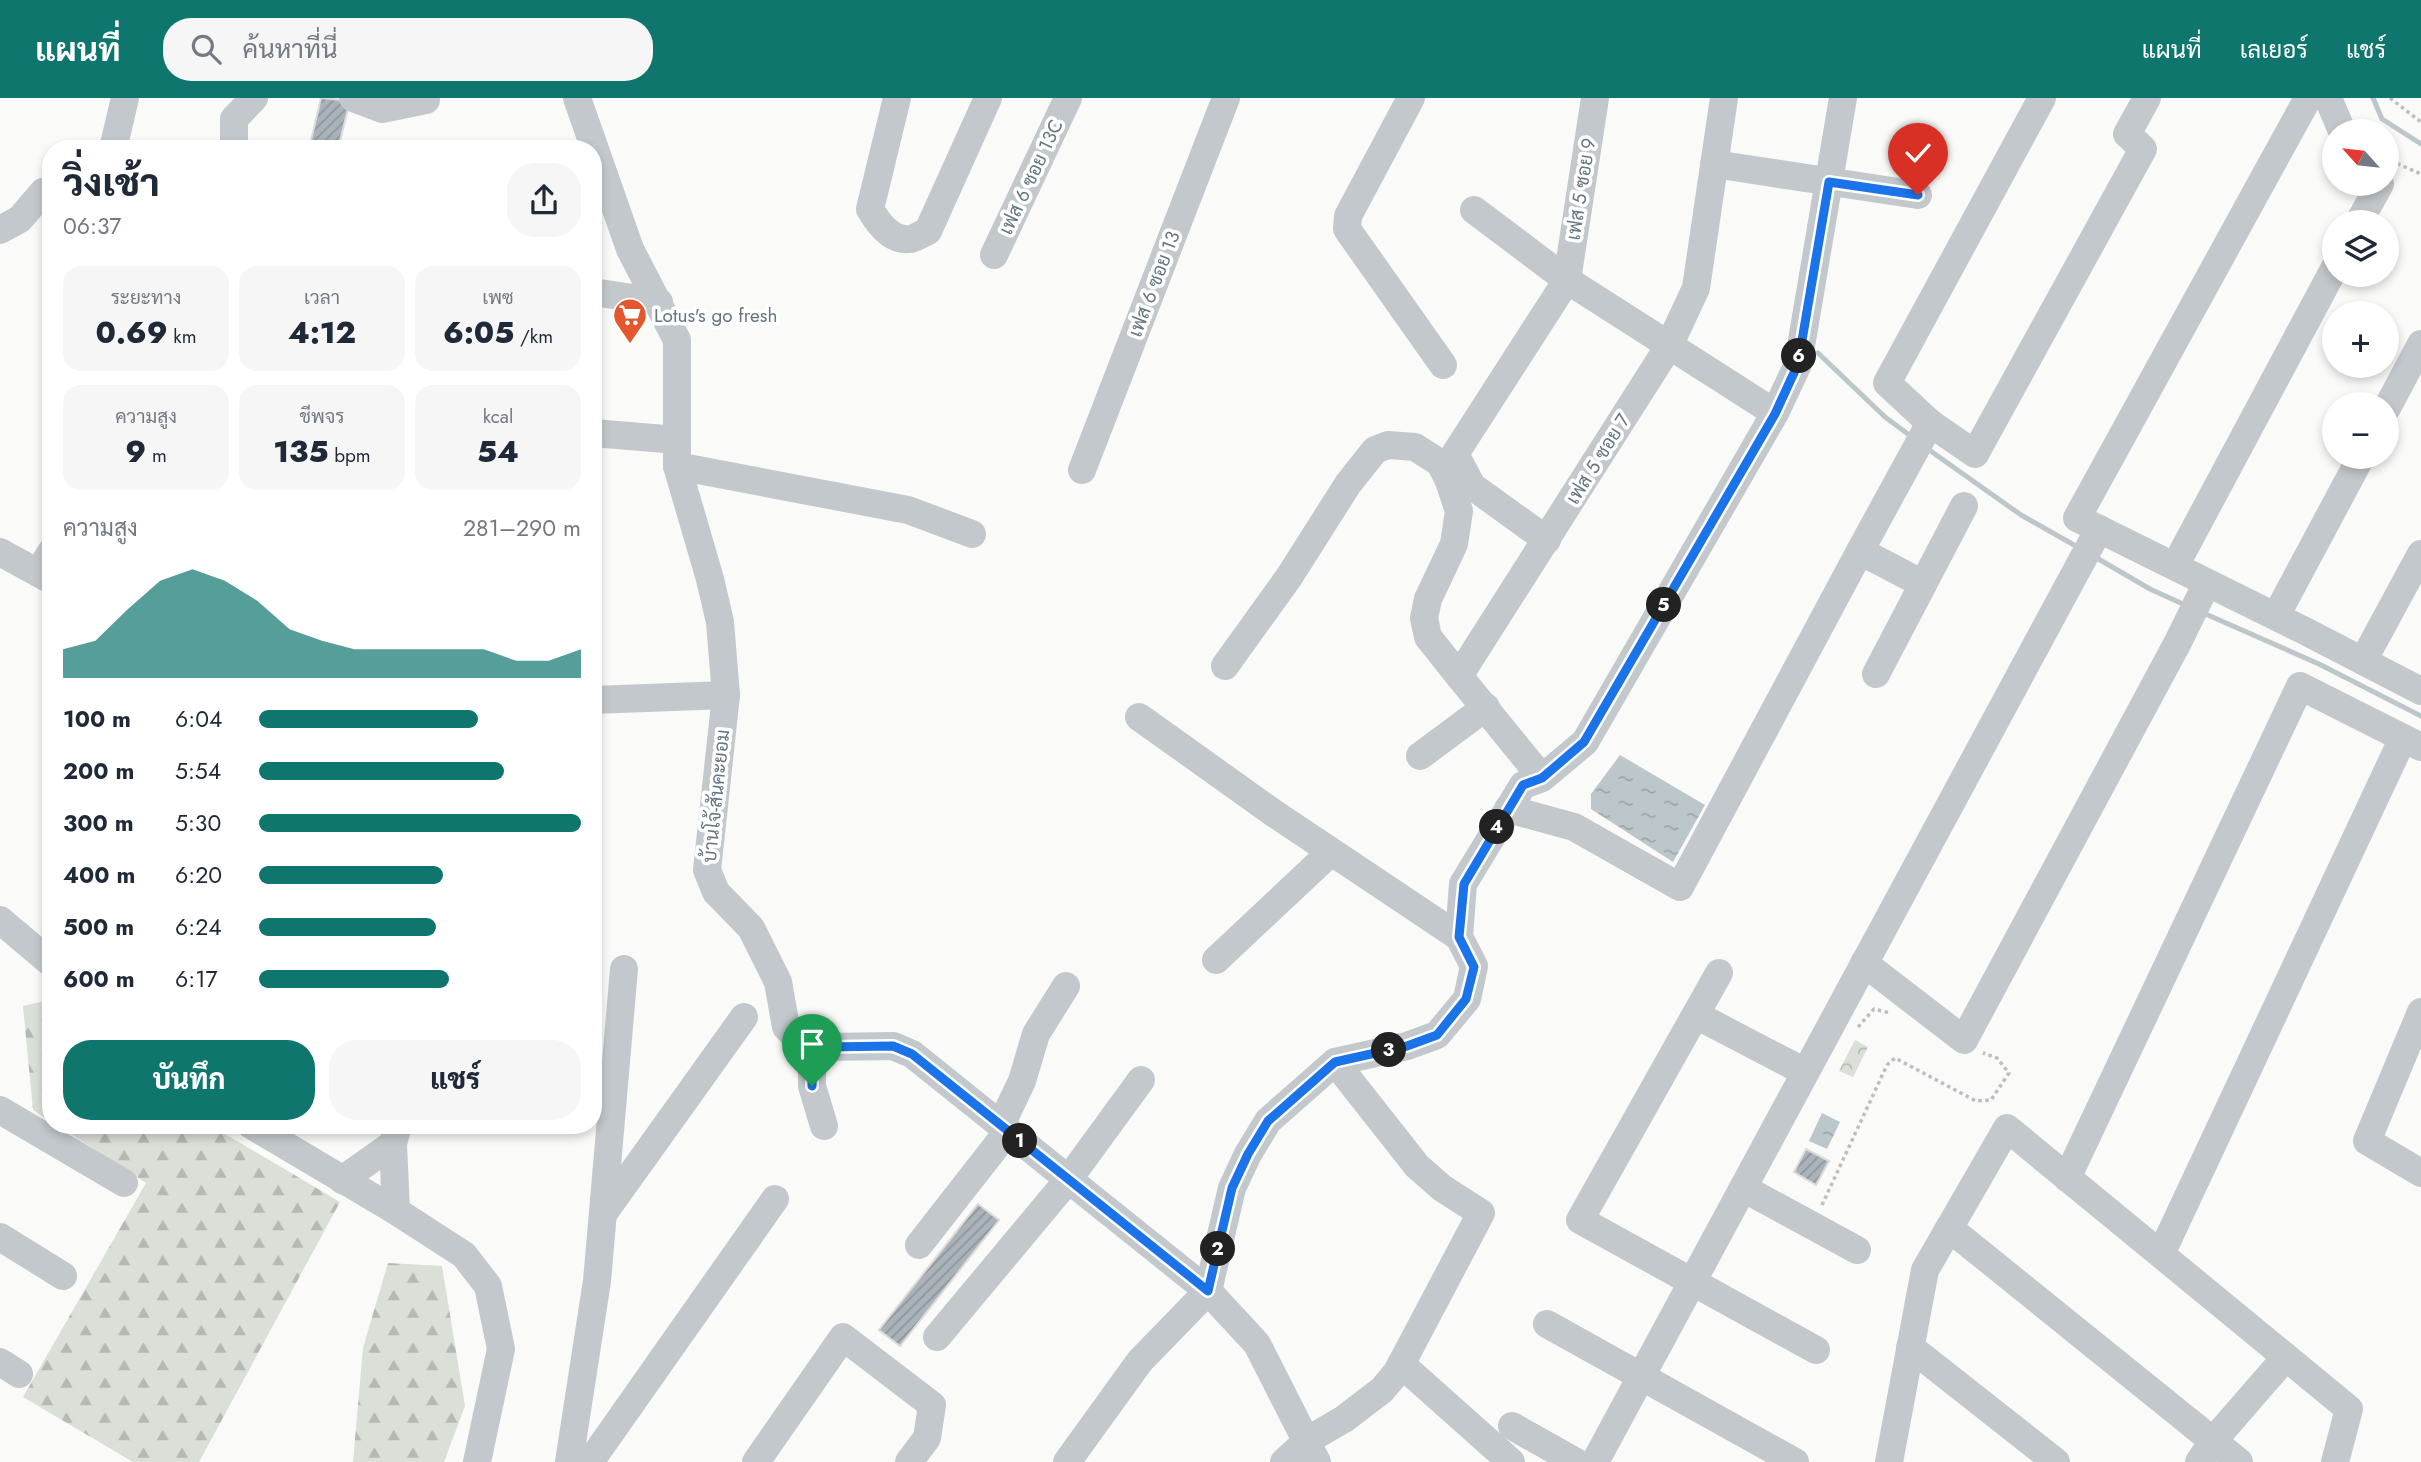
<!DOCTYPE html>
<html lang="th">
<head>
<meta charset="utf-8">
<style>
	:root { --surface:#fff; --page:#f6f6f7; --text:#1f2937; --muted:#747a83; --accent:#0f766e }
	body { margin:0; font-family:Jost,Sarabun,sans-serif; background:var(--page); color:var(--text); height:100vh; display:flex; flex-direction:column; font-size:26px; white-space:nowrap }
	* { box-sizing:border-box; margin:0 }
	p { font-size:23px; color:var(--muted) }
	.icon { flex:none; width:38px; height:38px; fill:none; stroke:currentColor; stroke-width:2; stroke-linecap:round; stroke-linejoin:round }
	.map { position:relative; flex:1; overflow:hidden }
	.panel { position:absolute; left:42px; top:42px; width:560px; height:994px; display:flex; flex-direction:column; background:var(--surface); border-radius:28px; box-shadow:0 4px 10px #0003 }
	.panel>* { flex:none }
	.needle { width:46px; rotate:297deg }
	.tools { position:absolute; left:2322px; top:21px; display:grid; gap:14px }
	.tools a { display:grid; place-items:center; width:77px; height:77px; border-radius:50%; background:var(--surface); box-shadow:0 4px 10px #0003; font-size:35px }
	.pin { position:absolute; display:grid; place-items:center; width:60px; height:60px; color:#fff; margin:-72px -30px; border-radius:50% 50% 50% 0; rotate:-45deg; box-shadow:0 0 7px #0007 }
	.pin .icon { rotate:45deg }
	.km { position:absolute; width:35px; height:35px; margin:-18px; border-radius:50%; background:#222; color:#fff; font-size:19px; line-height:35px; text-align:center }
	.round { display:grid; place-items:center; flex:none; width:74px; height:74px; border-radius:28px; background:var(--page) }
	.overview { display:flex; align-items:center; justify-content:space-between; height:119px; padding:0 21px }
	h1 { font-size:38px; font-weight:800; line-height:52px }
	.figures { display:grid; grid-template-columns:repeat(3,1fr); gap:10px; height:119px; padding:7px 21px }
	.figures div { display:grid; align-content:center; border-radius:18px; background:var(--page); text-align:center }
	.figures b { font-size:30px; font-weight:800 }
	.figures small { font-size:19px; font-weight:400 }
	.figures p { font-size:19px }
	.chart { height:196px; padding:14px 21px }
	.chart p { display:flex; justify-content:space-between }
	.chart svg { width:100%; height:126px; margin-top:7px; fill:var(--accent); opacity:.7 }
	.primary-button { display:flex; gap:14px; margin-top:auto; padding:14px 21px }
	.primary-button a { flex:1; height:80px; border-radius:28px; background:var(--accent); color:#fff; font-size:28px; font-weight:800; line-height:80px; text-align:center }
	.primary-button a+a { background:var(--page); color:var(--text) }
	ul { padding:0 21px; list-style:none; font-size:23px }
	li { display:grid; grid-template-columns:112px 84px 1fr; align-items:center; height:52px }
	li i { height:18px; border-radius:9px; background:var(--accent) }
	header { display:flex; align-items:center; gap:42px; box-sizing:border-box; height:98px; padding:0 35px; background:var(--accent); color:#fff }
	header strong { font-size:33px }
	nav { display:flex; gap:38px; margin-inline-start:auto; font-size:24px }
	.search { width:490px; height:63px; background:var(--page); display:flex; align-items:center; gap:18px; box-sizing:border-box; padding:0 24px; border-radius:28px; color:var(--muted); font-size:26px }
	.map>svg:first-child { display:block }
	.forest { fill:url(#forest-firs) }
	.park { fill:url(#park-crowns) }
	.water { fill:url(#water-ripples) }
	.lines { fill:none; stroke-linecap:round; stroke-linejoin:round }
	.stream { stroke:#bbc7cb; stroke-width:5 }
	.building { fill:url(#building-hatch); stroke:#dcdcda; stroke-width:2 }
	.path { stroke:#bbbfc2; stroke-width:3.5; stroke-dasharray:3.5 3.5; stroke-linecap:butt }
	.minor { stroke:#c3c8cc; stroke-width:28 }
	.route-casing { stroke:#fff; stroke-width:14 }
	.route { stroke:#1a73e8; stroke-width:9 }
	.labels { text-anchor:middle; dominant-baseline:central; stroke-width:7; stroke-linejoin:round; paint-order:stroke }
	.street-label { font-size:19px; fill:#657683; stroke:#fff }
	.poi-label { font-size:19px; fill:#657683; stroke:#fff; text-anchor:start }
</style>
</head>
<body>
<header>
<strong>แผนที่</strong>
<div class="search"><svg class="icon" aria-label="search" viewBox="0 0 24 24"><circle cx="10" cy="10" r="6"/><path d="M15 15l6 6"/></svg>ค้นหาที่นี่</div>
<nav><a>แผนที่</a><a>เลเยอร์</a><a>แชร์</a></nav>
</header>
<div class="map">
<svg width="2421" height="1364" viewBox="0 0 2421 1364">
	<defs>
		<pattern id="forest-firs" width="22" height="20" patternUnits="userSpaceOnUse" patternTransform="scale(1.75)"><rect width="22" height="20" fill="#dadfd7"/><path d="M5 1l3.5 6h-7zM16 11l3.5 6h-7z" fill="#b4b9b4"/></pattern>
		<pattern id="park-crowns" width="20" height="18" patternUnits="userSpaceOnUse" patternTransform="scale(1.75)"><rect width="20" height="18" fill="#dadfd7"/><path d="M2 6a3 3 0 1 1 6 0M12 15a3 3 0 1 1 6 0" fill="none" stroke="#b4b9b4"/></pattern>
		<pattern id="water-ripples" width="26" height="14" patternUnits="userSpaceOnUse" patternTransform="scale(1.75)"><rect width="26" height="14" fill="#bbc7cb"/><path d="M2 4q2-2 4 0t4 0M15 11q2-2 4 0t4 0" fill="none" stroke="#9ca6aa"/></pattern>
		<pattern id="building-hatch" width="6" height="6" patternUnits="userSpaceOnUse" patternTransform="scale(1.75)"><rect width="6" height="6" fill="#aab3b9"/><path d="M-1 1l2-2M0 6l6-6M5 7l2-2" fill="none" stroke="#8e969c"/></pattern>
	</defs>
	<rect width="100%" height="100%" fill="#fafaf8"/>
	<g class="forest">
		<path d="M44 903 51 909V1024L33 1012 23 908Z"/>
		<path d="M57 1027H210L340 1104 199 1364H133L23 1299 146 1085Z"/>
		<path d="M388 1165 442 1168 465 1308 444 1364H353L363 1250Z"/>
	</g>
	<path class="park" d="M1855 942 1868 949 1853 979 1839 973Z"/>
	<g class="water">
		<path d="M1620 657 1705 707 1673 764 1591 711V696Z"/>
		<path d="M1822 1015 1840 1024 1827 1051 1809 1043Z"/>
	</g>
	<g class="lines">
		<g class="stream">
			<path d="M2373 0 2382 21 2421 46"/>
			<path d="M1818 255 1885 319 1912 339"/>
			<path d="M1925 349 2021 417 2081 451"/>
			<path d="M2095 459 2150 491 2185 507"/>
			<path d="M2201 514 2319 566 2421 618"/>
		</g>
	</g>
	<g class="building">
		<path d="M321 0 350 3 338 51H309Z"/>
		<path d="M1806 1051 1829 1063 1816 1087 1794 1074Z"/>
		<path d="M978 1106 999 1122 900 1248 879 1232Z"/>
	</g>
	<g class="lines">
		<g class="path">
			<path d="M2390 0 2421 24"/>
			<path d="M2387 56 2396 65 2421 76"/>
			<path d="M1858 929 1874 911 1890 915"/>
			<path d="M1822 1107 1887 967 1895 960 1976 1003 1991 1002 2009 975 1997 960 1983 955"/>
		</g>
		<g class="minor">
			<path d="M353 0 382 11 426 2"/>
			<path d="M577 0 630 151 677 242V368L710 481 720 524 726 597 707 772 716 794 751 830 778 884 786 929 799 942 825 949 893 948 912 956 1208 1193 1257 1246 1317 1364"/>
			<path d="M897 0 870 111C878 125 891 144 911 141 916 140 923 135 928 133L988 0"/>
			<path d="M1411 0 1348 118 1347 131 1443 267"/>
			<path d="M2042 0 1887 285 1930 325 1975 356 2143 51 2127 36 2147 0"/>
			<path d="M2328 0 2342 33"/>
			<path d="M113 51 125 0"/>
			<path d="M234 51V21L254 0"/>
			<path d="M1714 66 1918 97"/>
			<path d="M1474 112 1567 182 1775 315"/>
			<path d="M2359 124 2380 86"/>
			<path d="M0 132 20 121 43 94 51 96"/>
			<path d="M994 157 1068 0"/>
			<path d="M593 194 659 204"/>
			<path d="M2387 310 2421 246"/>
			<path d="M593 335 677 342"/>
			<path d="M677 368 908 412 972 436"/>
			<path d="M1082 372 1226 0"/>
			<path d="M2099 431 2077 420 2308 0"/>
			<path d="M1547 442 1472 388 1455 356 1567 182 1595 0"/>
			<path d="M1860 453 1930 325"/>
			<path d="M0 454 51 482"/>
			<path d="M2175 468 2334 171"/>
			<path d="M38 475 51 454"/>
			<path d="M2276 518 2361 359"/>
			<path d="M2363 563 2421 456"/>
			<path d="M1225 568 1289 479 1348 386 1375 352 1388 347 1415 349 1440 365 1449 383 1459 413 1454 446 1428 501 1424 520 1428 539 1459 578"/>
			<path d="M1876 576 1964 408"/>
			<path d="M593 602 726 597"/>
			<path d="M1139 619 1275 716 1459 839"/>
			<path d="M1420 658 1486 609"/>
			<path d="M1542 680 1459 578 1669 248 1696 190 1724 0"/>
			<path d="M1508 711 1574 729 1680 789 1860 453 1923 486"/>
			<path d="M0 822 51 865"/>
			<path d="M1216 862 1331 754"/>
			<path d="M1864 865 1964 942 2178 544 2207 485"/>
			<path d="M1719 875 1580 1122 1816 1252"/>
			<path d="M2421 914 2367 1043 2421 1075"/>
			<path d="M1696 917 1805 974"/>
			<path d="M812 945V988L824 1028"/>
			<path d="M0 1012 124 1085"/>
			<path d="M251 1027 396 1113 464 1157 488 1188 501 1251 477 1364"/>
			<path d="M1001 1027 1022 983 1036 936 1066 888"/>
			<path d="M2067 1080 2300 588 2421 649"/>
			<path d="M342 1082 393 1046"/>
			<path d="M1743 1090 1857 1152"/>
			<path d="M396 1113 393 1046 398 1027"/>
			<path d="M603 1116 744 919"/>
			<path d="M1949 1130 2239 1364"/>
			<path d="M0 1139 63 1178"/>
			<path d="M919 1147 1008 1033"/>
			<path d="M2161 1156 2403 640"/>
			<path d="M1208 1193 1232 1090 1248 1056 1268 1023 1335 964 1407 948 1437 937 1467 901 1474 868 1459 839 1463 786 1523 687 1542 680 1585 644 1775 315 1798 266 1843 0"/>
			<path d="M1547 1226 1795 1364"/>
			<path d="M937 1239 1068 1082 1141 982"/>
			<path d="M1910 1249 2056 1364"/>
			<path d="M0 1264 19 1276"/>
			<path d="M1401 1266 1511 1364"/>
			<path d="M1512 1328 1576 1364"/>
			<path d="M569 1364 597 1183 624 871"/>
			<path d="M590 1364 775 1101"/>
			<path d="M756 1364 843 1239 932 1307 927 1340 909 1364"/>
			<path d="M1067 1364 1140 1263 1208 1193"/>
			<path d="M1284 1364 1308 1342 1344 1321 1382 1292 1397 1274 1481 1115 1442 1090 1417 1068 1335 964"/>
			<path d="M1595 1364 2099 431 2305 533 2421 593"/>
			<path d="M1889 1364 1925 1172 2007 1030 2349 1311 2335 1364"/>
			<path d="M2199 1364 2213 1343 2286 1259"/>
		</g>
	</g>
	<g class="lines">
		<g class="route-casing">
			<path id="route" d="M812 988 813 945 825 949 893 948 912 956 1208 1193 1232 1090 1248 1056 1268 1023 1335 964 1407 948 1437 937 1466 901 1474 869 1459 839 1464 786 1523 687 1542 680 1584 644 1775 316 1798 266 1829 84 1918 97"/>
		</g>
		<use href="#route" class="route"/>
	</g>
	<defs>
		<g id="supermarket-pin" transform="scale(1.75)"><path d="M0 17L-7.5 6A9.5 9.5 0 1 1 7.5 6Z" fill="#e4572e" stroke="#fff"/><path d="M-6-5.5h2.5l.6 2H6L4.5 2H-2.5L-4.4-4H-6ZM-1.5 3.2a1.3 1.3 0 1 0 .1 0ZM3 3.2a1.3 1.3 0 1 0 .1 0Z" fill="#fff"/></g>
	</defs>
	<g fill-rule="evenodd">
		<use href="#supermarket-pin" x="630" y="217"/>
	</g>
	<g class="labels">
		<g class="street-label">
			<text transform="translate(1031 79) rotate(-65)">เฟส 6 ซอย 13C</text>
			<text transform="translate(1581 91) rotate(-81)">เฟส 5 ซอย 9</text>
			<text transform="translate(1154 186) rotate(-69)">เฟส 6 ซอย 13</text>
			<text transform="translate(1598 361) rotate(-58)">เฟส 5 ซอย 7</text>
			<text transform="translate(716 698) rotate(-84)">บ้านโจ้-สันคะยอม</text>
		</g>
		<g class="poi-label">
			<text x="654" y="217">Lotus's go fresh</text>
		</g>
	</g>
</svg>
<div class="tools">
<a><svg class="needle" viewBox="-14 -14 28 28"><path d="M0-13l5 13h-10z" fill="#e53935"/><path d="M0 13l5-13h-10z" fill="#747a83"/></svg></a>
<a><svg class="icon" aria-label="layers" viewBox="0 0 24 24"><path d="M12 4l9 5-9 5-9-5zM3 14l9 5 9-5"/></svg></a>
<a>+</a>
<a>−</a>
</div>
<div class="pin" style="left:812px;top:988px;background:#1e9e55"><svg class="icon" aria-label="arrive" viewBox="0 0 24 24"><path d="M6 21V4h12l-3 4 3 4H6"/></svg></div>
<div class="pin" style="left:1918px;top:97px;background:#d93025"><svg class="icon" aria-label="check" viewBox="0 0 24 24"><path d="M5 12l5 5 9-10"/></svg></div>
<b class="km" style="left:1020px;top:1043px">1</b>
<b class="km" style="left:1218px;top:1151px">2</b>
<b class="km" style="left:1389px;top:952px">3</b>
<b class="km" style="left:1497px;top:729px">4</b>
<b class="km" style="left:1664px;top:507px">5</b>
<b class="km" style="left:1799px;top:258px">6</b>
<section class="panel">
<div class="overview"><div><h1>วิ่งเช้า</h1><p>06:37</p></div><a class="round"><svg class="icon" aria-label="share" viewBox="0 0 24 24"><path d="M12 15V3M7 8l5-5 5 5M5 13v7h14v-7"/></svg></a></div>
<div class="figures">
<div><p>ระยะทาง</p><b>0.69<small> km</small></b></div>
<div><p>เวลา</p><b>4:12</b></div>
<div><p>เพซ</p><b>6:05<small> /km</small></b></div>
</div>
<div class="figures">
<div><p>ความสูง</p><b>9<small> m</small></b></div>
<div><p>ชีพจร</p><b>135<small> bpm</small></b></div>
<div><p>kcal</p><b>54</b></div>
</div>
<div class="chart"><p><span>ความสูง</span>281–290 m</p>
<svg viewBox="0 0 160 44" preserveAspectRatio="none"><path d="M0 44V34L10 31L20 20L30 10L40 6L50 10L60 17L70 27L80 31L90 34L100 34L110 34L120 34L130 34L140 38L150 38L160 34V44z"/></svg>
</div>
<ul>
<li><b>100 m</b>6:04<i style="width:68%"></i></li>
<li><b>200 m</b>5:54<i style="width:76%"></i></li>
<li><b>300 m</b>5:30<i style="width:100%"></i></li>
<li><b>400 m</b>6:20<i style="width:57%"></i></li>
<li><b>500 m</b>6:24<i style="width:55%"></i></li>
<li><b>600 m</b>6:17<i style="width:59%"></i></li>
</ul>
<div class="primary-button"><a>บันทึก</a><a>แชร์</a></div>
</section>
</div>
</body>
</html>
